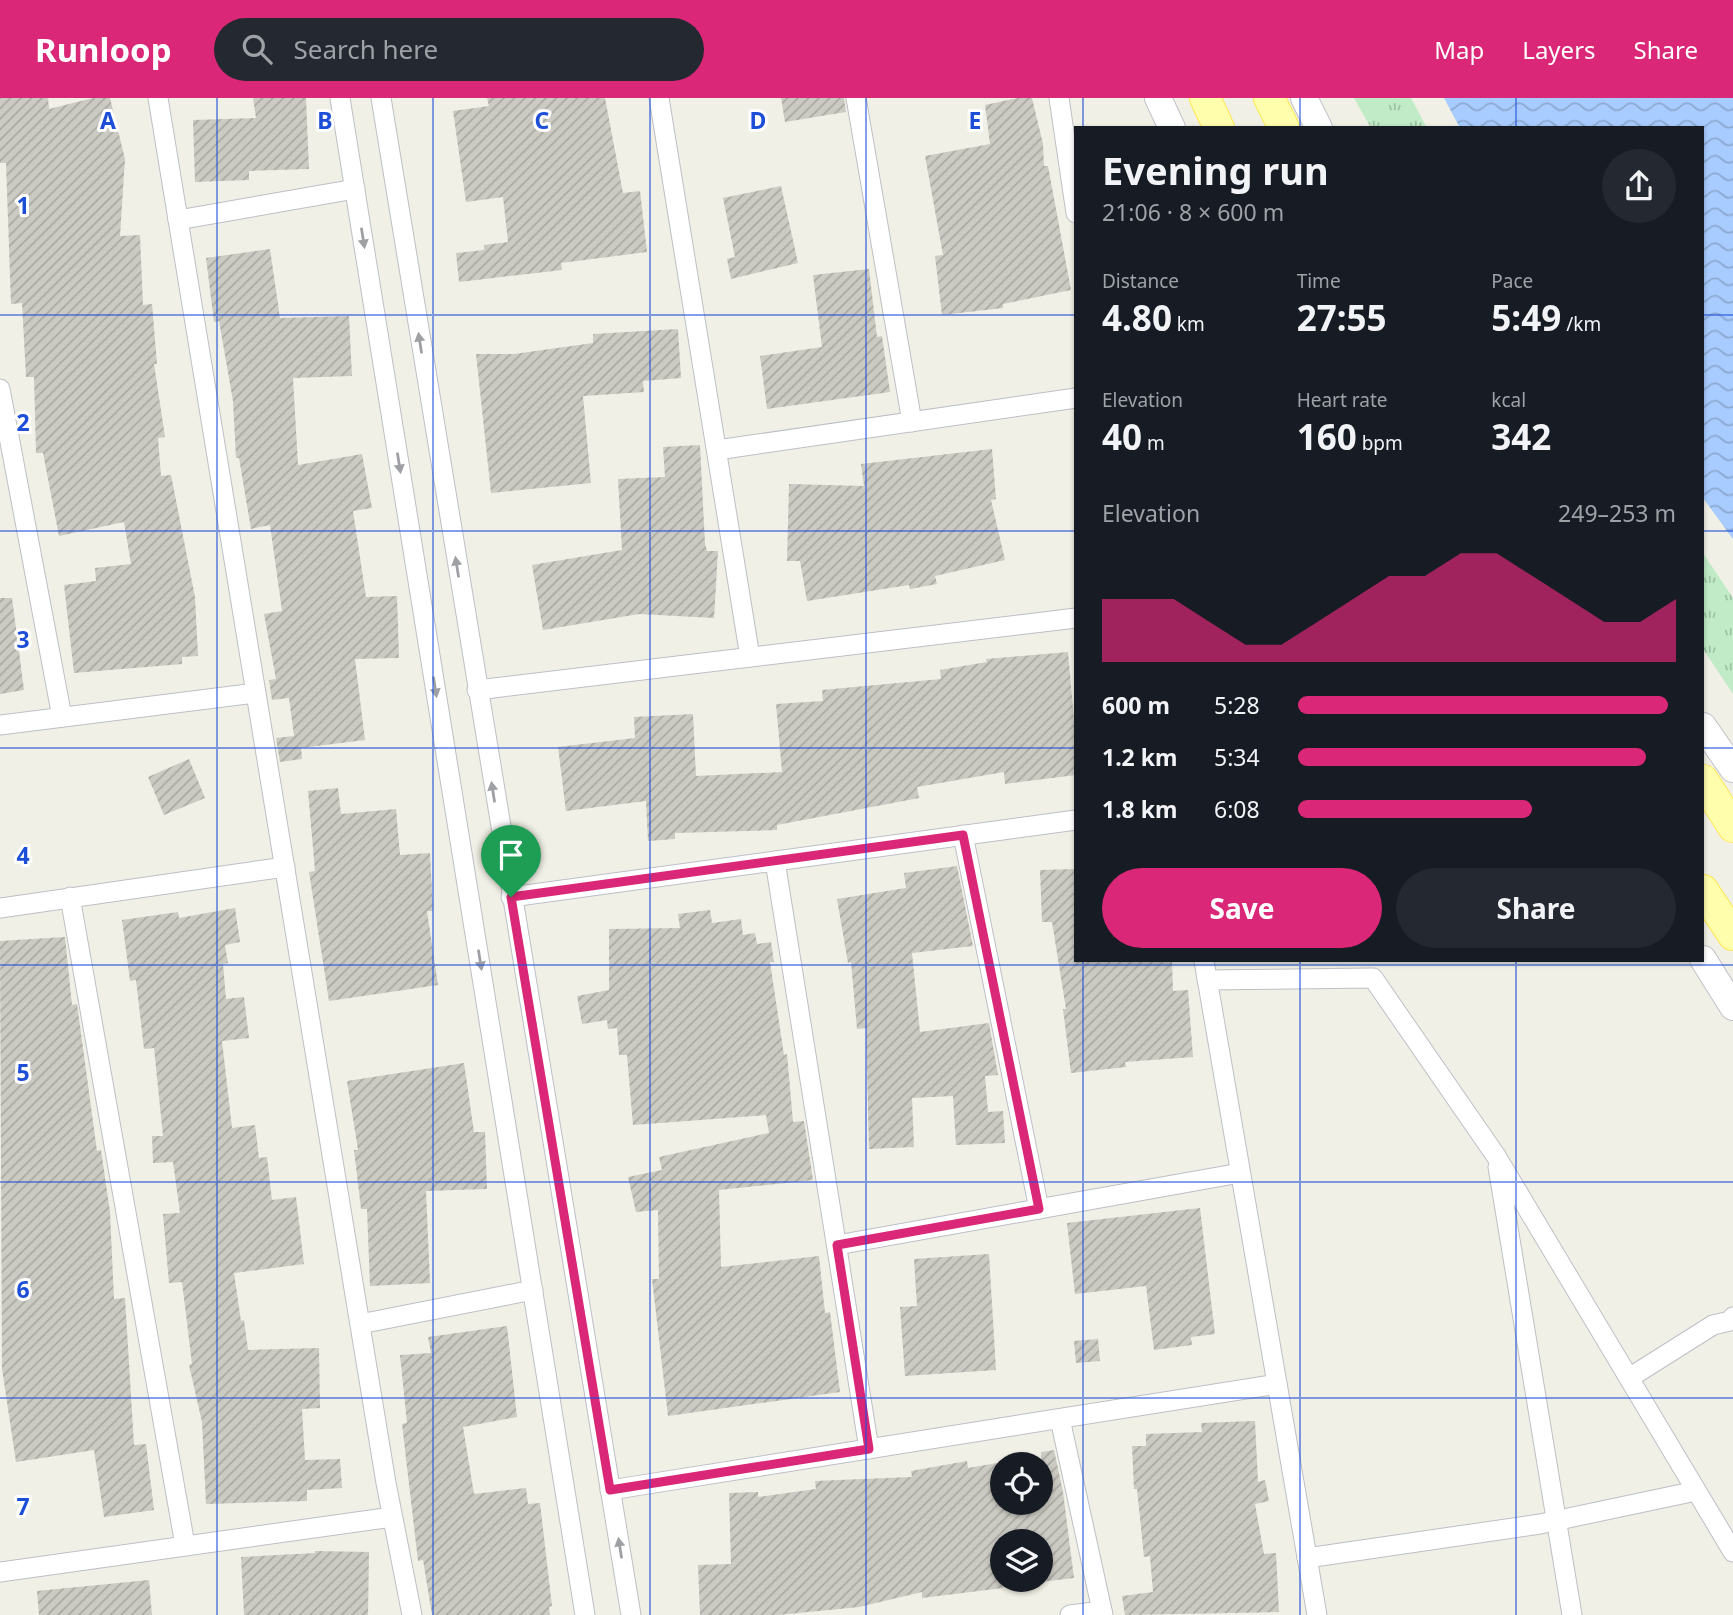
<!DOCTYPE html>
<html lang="en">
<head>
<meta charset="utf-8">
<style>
	:root { --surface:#171b24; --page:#242831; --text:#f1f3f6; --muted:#9ea1a6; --accent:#db2777 }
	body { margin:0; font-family:"Noto Sans",sans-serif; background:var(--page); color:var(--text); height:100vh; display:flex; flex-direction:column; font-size:26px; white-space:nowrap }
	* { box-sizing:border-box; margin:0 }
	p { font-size:23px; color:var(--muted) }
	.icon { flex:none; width:38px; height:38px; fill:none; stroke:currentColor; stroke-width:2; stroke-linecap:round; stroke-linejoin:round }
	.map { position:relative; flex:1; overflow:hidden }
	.sheet { position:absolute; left:1074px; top:28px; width:630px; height:836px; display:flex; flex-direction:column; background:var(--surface); border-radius:0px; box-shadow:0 2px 5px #0004 }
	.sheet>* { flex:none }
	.fabs { position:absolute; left:990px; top:1354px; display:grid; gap:14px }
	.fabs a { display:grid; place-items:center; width:63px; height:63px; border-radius:50%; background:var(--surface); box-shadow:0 2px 5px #0004; font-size:35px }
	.pin { position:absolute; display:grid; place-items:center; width:60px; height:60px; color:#fff; margin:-72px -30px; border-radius:50% 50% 50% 0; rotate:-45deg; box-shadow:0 0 7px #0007 }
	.pin .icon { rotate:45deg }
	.round { display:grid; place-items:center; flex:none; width:74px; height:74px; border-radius:37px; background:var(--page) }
	.head { display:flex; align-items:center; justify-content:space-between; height:119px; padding:0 28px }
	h1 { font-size:38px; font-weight:700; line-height:52px }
	.stats { display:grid; grid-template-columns:repeat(3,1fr); gap:10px; height:119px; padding:7px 28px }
	.stats div { display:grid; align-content:center }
	.stats b { font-size:35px; font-weight:700 }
	.stats small { font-size:19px; font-weight:400 }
	.stats p { font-size:19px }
	.chart { height:196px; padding:14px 28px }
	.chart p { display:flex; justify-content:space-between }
	.chart svg { width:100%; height:126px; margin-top:7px; fill:var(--accent); opacity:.7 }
	.cta { display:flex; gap:14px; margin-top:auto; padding:14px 28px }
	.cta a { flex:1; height:80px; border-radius:42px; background:var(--accent); color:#fff; font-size:28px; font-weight:700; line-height:80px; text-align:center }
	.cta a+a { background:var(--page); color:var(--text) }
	ul { padding:0 28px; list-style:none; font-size:23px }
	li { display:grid; grid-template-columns:112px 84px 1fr; align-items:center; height:52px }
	li i { height:18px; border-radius:9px; background:var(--accent) }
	header { display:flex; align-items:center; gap:42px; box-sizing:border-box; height:98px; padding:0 35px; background:var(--accent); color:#fff }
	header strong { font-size:33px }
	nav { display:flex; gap:38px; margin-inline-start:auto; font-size:24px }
	.search { width:490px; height:63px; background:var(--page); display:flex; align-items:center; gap:18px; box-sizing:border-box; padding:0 24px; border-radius:38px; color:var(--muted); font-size:26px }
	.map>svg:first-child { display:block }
	.grass { fill:url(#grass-tufts) }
	.water { fill:url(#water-waves) }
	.building { fill:url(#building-hatch) }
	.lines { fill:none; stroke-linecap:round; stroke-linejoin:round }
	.minor-casing { stroke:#bdbfc6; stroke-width:21 }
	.secondary-casing { stroke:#c0c2ca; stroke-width:28 }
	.primary-casing { stroke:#ffe851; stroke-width:32 }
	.minor { stroke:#fff; stroke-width:19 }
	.secondary { stroke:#fff; stroke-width:26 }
	.primary { stroke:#fffead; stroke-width:30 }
	.oneway { fill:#9ea0a4 }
	.route-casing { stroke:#fff; stroke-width:14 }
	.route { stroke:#db2777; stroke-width:9 }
	.grid { fill:none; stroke:#1d4ed8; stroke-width:2; stroke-opacity:0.55 }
	.grid-label { font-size:23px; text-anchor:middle; font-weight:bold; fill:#1d4ed8; stroke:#fff; stroke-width:6; stroke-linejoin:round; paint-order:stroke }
</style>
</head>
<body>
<header>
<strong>Runloop</strong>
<div class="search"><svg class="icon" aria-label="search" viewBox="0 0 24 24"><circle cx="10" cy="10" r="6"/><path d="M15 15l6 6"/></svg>Search here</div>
<nav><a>Map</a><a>Layers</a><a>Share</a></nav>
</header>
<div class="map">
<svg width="1733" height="1517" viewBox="0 0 1733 1517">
	<defs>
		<pattern id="grass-tufts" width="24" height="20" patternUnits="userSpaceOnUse" patternTransform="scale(1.75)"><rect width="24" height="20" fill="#c0ebc6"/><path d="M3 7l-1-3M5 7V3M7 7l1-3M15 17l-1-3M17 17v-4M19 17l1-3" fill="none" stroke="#9fc2a5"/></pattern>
		<pattern id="water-waves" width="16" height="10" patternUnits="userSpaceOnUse" patternTransform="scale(1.75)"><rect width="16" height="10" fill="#a8ccff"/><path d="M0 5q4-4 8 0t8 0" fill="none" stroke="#8ca9d2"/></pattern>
		<pattern id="building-hatch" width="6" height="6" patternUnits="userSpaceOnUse" patternTransform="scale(1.75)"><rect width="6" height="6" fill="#cccbc3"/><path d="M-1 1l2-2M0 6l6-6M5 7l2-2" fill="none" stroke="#a9a8a2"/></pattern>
	</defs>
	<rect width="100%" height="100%" fill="#f1f0e6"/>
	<g class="grass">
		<path d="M1354 0H1411L1427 30H1371Z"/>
		<path d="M1703 455 1733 500V596L1703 551Z"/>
	</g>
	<path class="water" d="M1444 0H1733V441L1703 400V30H1460Z"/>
	<g class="building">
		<path d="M0 0H48L49 11 93 0H110L125 61 120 138 140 137 143 207 152 206 157 266H154L165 339 158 340 161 378 171 377 195 499 198 558 182 559V566L74 575 64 487 96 483 95 470 131 466 124 424 59 438 43 355H36L34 279H26L22 205 11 206 6 65H0Z"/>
		<path d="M253 0H306L309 71 249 73V82L195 84 193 22 256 20Z"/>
		<path d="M487 0H605L623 95 640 93 647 154 561 165 562 172 459 184 456 155 484 152V147L508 144 503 99 466 104 453 13 489 8Z"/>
		<path d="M781 0H844L846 14 785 24Z"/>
		<path d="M1018 0H1032L1043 46 1044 68H1048L1071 192 1003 206V210L942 217 935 158 943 157 925 58 990 46 985 7Z"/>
		<path d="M781 88 798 165 731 181 727 161 735 159 723 100Z"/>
		<path d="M270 151 280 220 349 218 352 278 293 280 298 367 362 356 372 410 353 413 366 499 397 498 399 560 355 561 365 642 301 650 302 661 280 664 276 640 294 638 289 600 272 602 269 582 276 581 264 516 282 513 270 427 251 431 239 360H236L233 303 219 223 214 224 206 160Z"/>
		<path d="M869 171 877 239 882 238 890 294 767 311 760 258 822 249 813 177Z"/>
		<path d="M678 231 681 280 643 283 644 294 583 298 591 385 491 395 476 256H514L593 245V236Z"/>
		<path d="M700 347 705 446 707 453H718L714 520 639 516 543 532 532 467 622 452 618 381 665 379 663 349Z"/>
		<path d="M992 351 996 401 991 402 1005 462 935 478 937 486 910 491 909 487 807 503 800 463H787L789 386 864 388 861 366Z"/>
		<path d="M0 500H12L24 592 0 596Z"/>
		<path d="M1068 554 1074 622H1076V677L1005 686 1004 674 917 689 919 700 777 727V732L675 735V741L648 743 646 703 566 713 558 649 635 640 634 619 693 616 696 678 782 674 776 606 823 603 822 592 941 581 940 572 987 564 986 561Z"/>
		<path d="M189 661 205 700 164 717 148 679Z"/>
		<path d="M338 690 341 716 396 711 400 757 430 755 433 813H427L438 887 329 903 309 774 315 773 308 693Z"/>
		<path d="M957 768 973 848 912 855 920 934 989 925 998 977 985 978 988 1014 1003 1013 1005 1045 956 1047 953 998 912 1000 914 1049 869 1051 866 930 857 931 851 864 848 865 837 801 906 790 904 775Z"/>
		<path d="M1076 771V863H1172L1173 893 1188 892 1193 959 1125 964 1126 969 1071 975 1063 911H1066L1052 824H1042L1040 772Z"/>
		<path d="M235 810 240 844 225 847 228 865 223 866 226 901 244 899 249 940 222 943 232 1030 255 1027 259 1060 267 1059 272 1102 296 1099 304 1166 234 1175 241 1223 244 1222 248 1252 319 1250 320 1310 302 1311 305 1362 340 1361 342 1390 307 1392V1403L206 1406 202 1324 189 1267 192 1266 182 1184 169 1185 163 1116 180 1115 173 1064 153 1065 152 1038H163L154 950 144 951 136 882 130 883 122 822 178 814 179 820Z"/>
		<path d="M710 812 712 825 741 821 743 837 755 835 757 846 771 844 774 864H770L784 957 787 956 793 1024 804 1023 813 1082 719 1092 721 1169 819 1158 825 1215 830 1214 840 1294 668 1318 652 1181H659L658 1112 636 1114 628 1079 662 1072 659 1059 769 1035 766 1017 633 1027 627 957H619L617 930 608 931 607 922 582 926 577 898 609 892V831L680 830 678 816Z"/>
		<path d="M65 839 72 907 77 906 97 1053 101 1052 110 1114 114 1201 125 1200 134 1347 146 1346 154 1412 104 1419 94 1352 16 1364 2 1271 0 843Z"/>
		<path d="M464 965 474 1034H485L487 1091 426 1093 430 1185 370 1188 367 1111H361L354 1052H358L347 983Z"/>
		<path d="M1200 1110 1215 1236 1191 1239 1192 1247 1154 1252 1146 1188 1075 1196 1067 1125Z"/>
		<path d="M989 1156 996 1272 905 1278 900 1209 917 1208 914 1161Z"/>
		<path d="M507 1228 517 1319 463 1329 474 1396 526 1390 528 1406 540 1405 552 1508 549 1509 550 1517H432L423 1462 418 1463 402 1326 407 1325 400 1257 431 1255 428 1239Z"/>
		<path d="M1098 1241 1100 1263 1076 1265 1074 1243Z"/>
		<path d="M1255 1323 1258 1384 1265 1382 1269 1403 1255 1406 1264 1456 1276 1455 1279 1514 1125 1517 1122 1498 1153 1494 1150 1458 1144 1459 1137 1391H1134L1132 1348H1146V1336L1202 1334 1201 1325Z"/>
		<path d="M1054 1352 1063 1394 1074 1480 1041 1484V1444H1003V1490L922 1500V1494L859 1509 778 1517H700L698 1467 731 1466 729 1395 758 1394V1399L816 1391 815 1383 912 1379 911 1373 967 1363 968 1370 1003 1364V1405H1041V1354Z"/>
		<path d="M315 1453 369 1454 368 1517H244L241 1459 315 1455Z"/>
		<path d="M149 1482 152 1517H39L37 1493Z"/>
	</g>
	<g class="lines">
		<g class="minor-casing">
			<g id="minor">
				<path d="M158 0 386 1385 412 1517"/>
				<path d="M340 0 585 1517"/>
				<path d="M381 0 631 1517"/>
				<path d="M659 0 750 559"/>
				<path d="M856 0 912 324"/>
				<path d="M1059 0 1076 115"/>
				<path d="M178 122 355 91"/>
				<path d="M0 291 62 619"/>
				<path d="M717 352 1076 300"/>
				<path d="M477 592 1076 520"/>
				<path d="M0 627 256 595"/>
				<path d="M963 737 1039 1111"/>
				<path d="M775 763 869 1351"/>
				<path d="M70 799 185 1447"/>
				<path d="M511 799 1076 722"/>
				<path d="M0 810 285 769"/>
				<path d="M1204 863 1317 1517"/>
				<path d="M1207 882 1373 880 1496 1058 1733 1454"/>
				<path d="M1498 1069 1572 1517"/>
				<path d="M837 1147 1240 1075"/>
				<path d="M360 1226 533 1192"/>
				<path d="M1629 1280 1713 1227 1730 1223 1733 1219"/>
				<path d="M1060 1321 1103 1517"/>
				<path d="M610 1392 1277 1286"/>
				<path d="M1307 1460 1540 1426 1696 1393"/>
				<path d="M0 1474 392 1419"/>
				<path d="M1070 1517 1102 1513"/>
			</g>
		</g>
		<g class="secondary-casing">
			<g id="secondary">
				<path d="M1158 0 1172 30"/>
				<path d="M1304 0 1319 30"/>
				<path d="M1703 628 1733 671"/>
				<path d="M1703 861 1733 909"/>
			</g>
		</g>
		<g class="primary-casing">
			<g id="primary">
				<path d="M1205 0 1219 30"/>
				<path d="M1269 0 1284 30"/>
				<path d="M1703 682 1733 729"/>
				<path d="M1703 792 1733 837"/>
			</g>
		</g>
		<use href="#minor" class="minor"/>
		<use href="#secondary" class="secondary"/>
		<use href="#primary" class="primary"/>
	</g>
	<defs><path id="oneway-solid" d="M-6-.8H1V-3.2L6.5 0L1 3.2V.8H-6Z" transform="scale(1.75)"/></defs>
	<g class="oneway">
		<use href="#oneway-solid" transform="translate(363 140) rotate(81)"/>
		<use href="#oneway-solid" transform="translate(420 245) rotate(-99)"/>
		<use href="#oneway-solid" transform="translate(399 365) rotate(81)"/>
		<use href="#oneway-solid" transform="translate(457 469) rotate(-99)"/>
		<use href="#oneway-solid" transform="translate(435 589) rotate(81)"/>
		<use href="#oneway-solid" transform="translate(493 694) rotate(-99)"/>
		<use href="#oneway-solid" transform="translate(480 862) rotate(81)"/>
		<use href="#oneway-solid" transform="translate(620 1450) rotate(-99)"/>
	</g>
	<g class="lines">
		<g class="route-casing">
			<path id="route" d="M963 737 1039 1111 837 1147 869 1351 610 1392 511 799Z"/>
		</g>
		<use href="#route" class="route"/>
	</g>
	<path class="grid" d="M217 0V1517M433 0V1517M650 0V1517M866 0V1517M1083 0V30M1300 0V30M1516 0V30M0 217H1076M1703 217H1733M0 433H1076M1703 433H1733M0 650H1076M1703 650H1733M1083 863V1517M1300 863V1517M1516 863V1517M0 867H1733M0 1084H1733M0 1300H1733"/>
	<g class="grid-label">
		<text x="108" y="31">A</text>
		<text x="325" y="31">B</text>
		<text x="542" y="31">C</text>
		<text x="758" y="31">D</text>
		<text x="975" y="31">E</text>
		<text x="23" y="116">1</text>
		<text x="23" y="333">2</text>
		<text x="23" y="550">3</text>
		<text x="23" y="766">4</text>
		<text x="23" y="983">5</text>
		<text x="23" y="1200">6</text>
		<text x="23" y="1417">7</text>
	</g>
</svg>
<div class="fabs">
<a><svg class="icon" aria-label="locate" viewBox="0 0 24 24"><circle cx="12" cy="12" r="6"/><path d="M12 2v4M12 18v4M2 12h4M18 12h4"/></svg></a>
<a><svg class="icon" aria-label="layers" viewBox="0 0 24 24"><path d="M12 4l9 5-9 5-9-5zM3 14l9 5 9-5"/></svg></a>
</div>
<div class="pin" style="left:511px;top:799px;background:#1e9e55"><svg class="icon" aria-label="arrive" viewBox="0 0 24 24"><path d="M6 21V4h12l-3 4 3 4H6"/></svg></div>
<section class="sheet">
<div class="head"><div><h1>Evening run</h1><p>21:06 · 8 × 600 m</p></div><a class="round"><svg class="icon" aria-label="share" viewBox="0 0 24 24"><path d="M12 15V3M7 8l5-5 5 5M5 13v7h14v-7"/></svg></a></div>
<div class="stats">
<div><p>Distance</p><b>4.80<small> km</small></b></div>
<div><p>Time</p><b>27:55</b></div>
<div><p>Pace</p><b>5:49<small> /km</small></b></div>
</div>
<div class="stats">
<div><p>Elevation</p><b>40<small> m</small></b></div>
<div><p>Heart rate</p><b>160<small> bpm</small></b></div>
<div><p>kcal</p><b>342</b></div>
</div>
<div class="chart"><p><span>Elevation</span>249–253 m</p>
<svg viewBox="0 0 160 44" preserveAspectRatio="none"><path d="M0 44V22L10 22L20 22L30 30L40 38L50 38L60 30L70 22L80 14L90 14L100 6L110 6L120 14L130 22L140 30L150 30L160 22V44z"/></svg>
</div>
<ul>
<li><b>600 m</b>5:28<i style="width:98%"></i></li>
<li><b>1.2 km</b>5:34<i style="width:92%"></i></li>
<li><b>1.8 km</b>6:08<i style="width:62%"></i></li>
</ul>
<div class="cta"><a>Save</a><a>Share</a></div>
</section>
</div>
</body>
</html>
